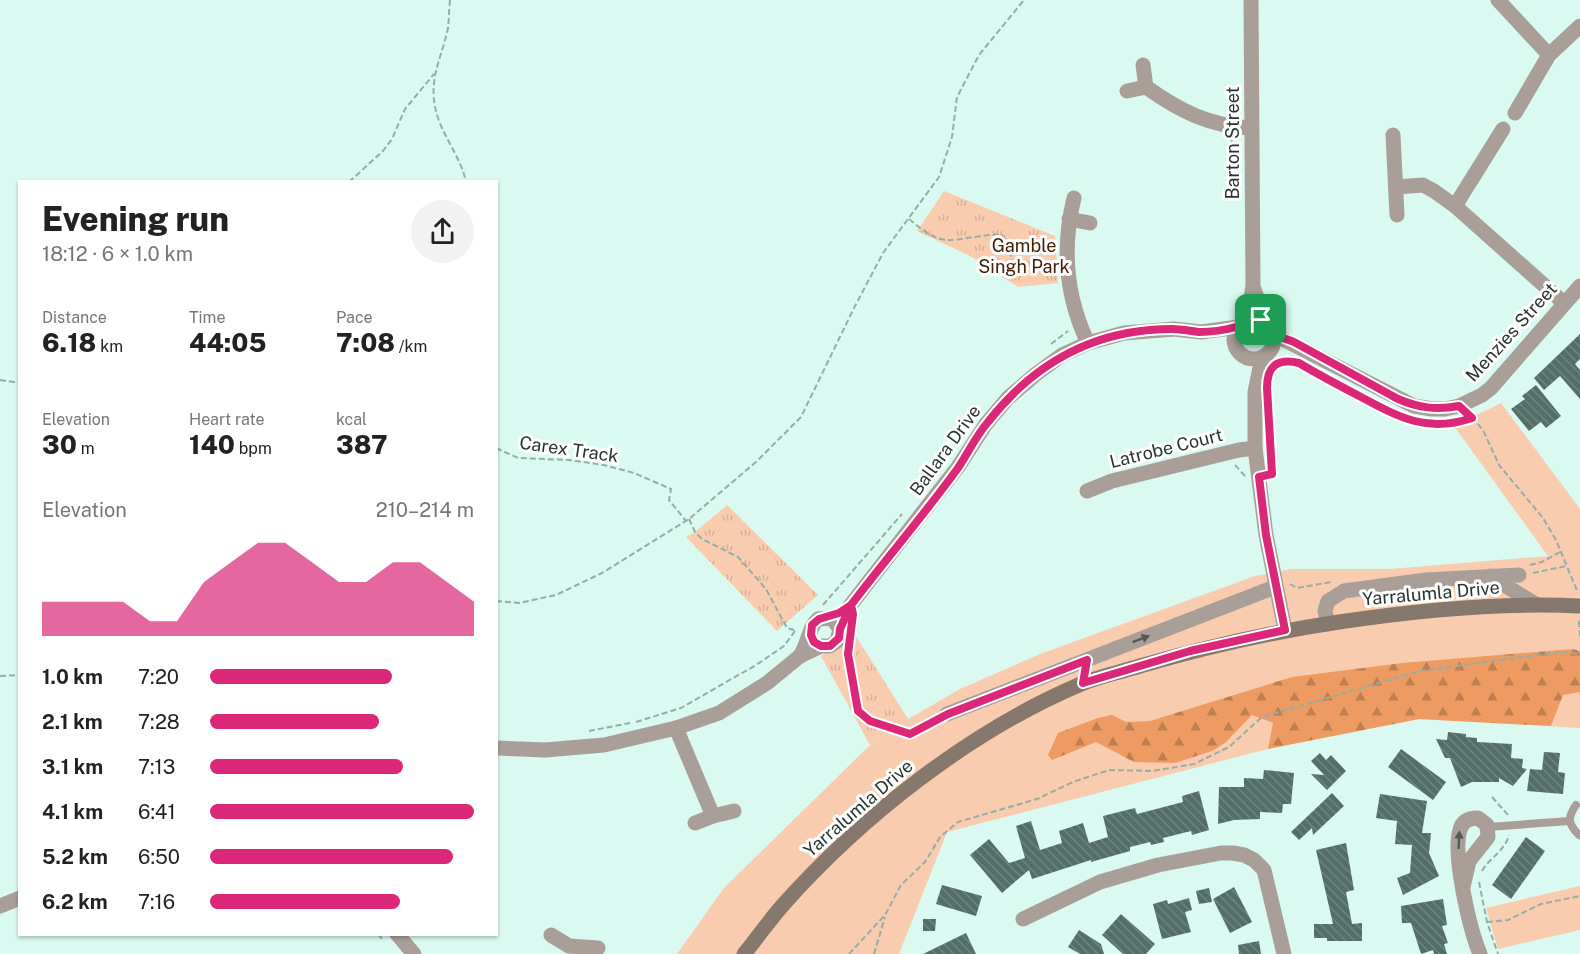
<!DOCTYPE html>
<html lang="en">
<head>
<meta charset="utf-8">
<style>
	:root { --surface:#fff; --page:#f2f2f2; --text:#222; --muted:#767676; --accent:#db2777 }
	body { margin:0; font-family:"Public Sans",sans-serif; background:var(--page); color:var(--text); height:100vh; display:flex; flex-direction:column; font-size:22px; white-space:nowrap }
	* { box-sizing:border-box; margin:0 }
	p { font-size:20px; color:var(--muted) }
	.icon { flex:none; width:33px; height:33px; fill:none; stroke:currentColor; stroke-width:2; stroke-linecap:round; stroke-linejoin:round }
	.map { position:relative; flex:1; overflow:hidden }
	.details { position:absolute; left:18px; top:180px; width:480px; height:756px; display:flex; flex-direction:column; background:var(--surface); border-radius:0px; box-shadow:0 2px 4px #0004 }
	.details>* { flex:none }
	.pin { position:absolute; display:grid; place-items:center; width:51px; height:51px; color:#fff; margin:-26px; border-radius:12px; box-shadow:0 3px 9px #0006 }
	.round { display:grid; place-items:center; flex:none; width:63px; height:63px; border-radius:32px; background:var(--page) }
	.head { display:flex; align-items:center; justify-content:space-between; height:102px; padding:0 24px }
	h1 { font-size:33px; font-weight:800; line-height:45px }
	.metrics { display:grid; grid-template-columns:repeat(3,1fr); gap:9px; height:102px; padding:6px 24px }
	.metrics div { display:grid; align-content:center }
	.metrics b { font-size:26px; font-weight:800 }
	.metrics small { font-size:16px; font-weight:400 }
	.metrics p { font-size:16px }
	.chart { height:168px; padding:12px 24px }
	.chart p { display:flex; justify-content:space-between }
	.chart svg { width:100%; height:108px; margin-top:6px; fill:var(--accent); opacity:.7 }
	ul { padding:0 24px; list-style:none; font-size:20px }
	li { display:grid; grid-template-columns:96px 72px 1fr; align-items:center; height:45px }
	li i { height:15px; border-radius:8px; background:var(--accent) }
	.map>svg:first-child { display:block }
	.grass { fill:#f9ccb0 }
	.forest { fill:url(#forest-firs) }
	.park { fill:url(#park-tufts) }
	.building { fill:url(#building-back-hatch) }
	.lines { fill:none; stroke-linecap:round; stroke-linejoin:round }
	.path { stroke:#95ada6; stroke-width:2; stroke-dasharray:6 3; stroke-linecap:butt }
	.service { stroke:#aa9f98; stroke-width:8 }
	.minor { stroke:#aa9f98; stroke-width:15 }
	.tertiary { stroke:#aa9f98; stroke-width:15 }
	.secondary { stroke:#87786e; stroke-width:15 }
	.oneway { fill:#565954 }
	.route-casing { stroke:#fff; stroke-width:12 }
	.route { stroke:#db2777; stroke-width:8 }
	.labels { text-anchor:middle; dominant-baseline:central; stroke-width:6; stroke-linejoin:round; paint-order:stroke }
	.street-label { font-size:18px; fill:#283430; stroke:#fefefe }
	.park-label { font-size:18px; fill:#402007; stroke:#fefefe }
</style>
</head>
<body>
<div class="map">
<svg width="1580" height="954" viewBox="0 0 1580 954">
	<defs>
		<pattern id="forest-firs" width="22" height="20" patternUnits="userSpaceOnUse" patternTransform="scale(1.5)"><rect width="22" height="20" fill="#ed9b62"/><path d="M5 1l3.5 6h-7zM16 11l3.5 6h-7z" fill="#c07f51"/></pattern>
		<pattern id="park-tufts" width="24" height="20" patternUnits="userSpaceOnUse" patternTransform="scale(1.5)"><rect width="24" height="20" fill="#f9ccb0"/><path d="M3 7l-1-3M5 7V3M7 7l1-3M15 17l-1-3M17 17v-4M19 17l1-3" fill="none" stroke="#d5b098"/></pattern>
		<pattern id="building-back-hatch" width="6" height="6" patternUnits="userSpaceOnUse" patternTransform="scale(1.5)"><rect width="6" height="6" fill="#536e67"/><path d="M-1 5l2 2M0 0l6 6M5-1l2 2" fill="none" stroke="#6e837e"/></pattern>
	</defs>
	<rect width="100%" height="100%" fill="#daf9f0"/>
	<g class="grass">
		<path d="M1501 403 1580 509V728L1419 719 1268 749 947 832 899 954H677L724 888 870 745 908 719 960 689 1040 654 1255 576 1291 569H1390L1548 556 1454 426Z"/>
		<path d="M1580 886V930L1498 949 1486 908Z"/>
	</g>
	<path class="forest" d="M1573 649 1580 651V692L1563 695 1551 726 1419 719 1268 749 1273 723 1252 715 1225 743 1212 751 1175 763 1134 762 1096 742 1052 760 1048 755 1058 733 1098 718 1112 715 1126 722 1150 721 1292 677 1402 663Z"/>
	<g class="park">
		<path d="M944 191 1055 236 1058 283 1018 287 972 257 917 231Z"/>
		<path d="M727 505 818 595 777 631 686 537 695 532Z"/>
		<path d="M854 633 908 719 870 745 821 656Z"/>
	</g>
	<g class="building">
		<path d="M1580 334V359L1575 364 1580 370V399L1560 376 1544 390 1534 378Z"/>
		<path d="M1536 385 1561 416 1546 428 1541 422 1529 431 1511 409 1525 399 1522 396Z"/>
		<path d="M1448 732 1466 734V737L1477 738V742L1512 744 1511 758 1523 759 1522 768 1527 769 1513 786 1499 778V782H1472L1461 787 1450 758H1445L1436 739 1447 740Z"/>
		<path d="M1401 749 1446 782 1433 800 1388 767Z"/>
		<path d="M1544 752 1560 753 1558 772 1565 773 1563 794 1527 791 1530 769 1542 770Z"/>
		<path d="M1320 753 1326 760 1331 755 1346 771 1327 790 1311 774 1324 775 1311 761Z"/>
		<path d="M1264 770 1294 773 1291 804H1283L1282 813 1260 812V819L1234 820 1218 824 1219 787H1244V778L1263 779Z"/>
		<path d="M1199 791 1209 830 1192 835 1191 831 1163 838 1164 842 1151 845 1150 842 1130 847V851L1091 862V860L1032 879 1029 870 1002 893 970 855 989 839 1009 863 1025 858 1016 826 1031 821 1040 850 1062 843 1059 831 1083 823 1089 843 1108 837 1103 816 1135 808 1137 814 1183 802 1182 796Z"/>
		<path d="M1332 793 1344 806 1313 835 1312 828 1299 840 1291 832Z"/>
		<path d="M1380 794 1427 801 1422 833H1431L1429 853 1439 876 1403 895 1397 878 1410 873 1412 845 1395 844 1397 821 1376 818Z"/>
		<path d="M1526 837 1545 851 1511 899 1492 885Z"/>
		<path d="M1346 843 1354 890 1346 892 1352 924 1362 923V941H1327V938H1314V924H1333L1316 850Z"/>
		<path d="M942 885 982 896 976 916 936 904Z"/>
		<path d="M1234 887 1252 922 1230 933 1213 899Z"/>
		<path d="M1209 888 1212 902 1199 904 1196 891Z"/>
		<path d="M1189 898 1192 910 1185 912 1191 932 1162 939 1153 904 1167 900 1168 904Z"/>
		<path d="M1443 899 1447 925 1442 926 1448 943 1444 944 1447 954H1434L1433 950 1421 954 1411 923H1402L1401 906Z"/>
		<path d="M1121 914 1155 944 1146 954H1123L1102 935Z"/>
		<path d="M923 919H936L935 931H923Z"/>
		<path d="M1079 930 1101 944 1104 954H1080L1068 947Z"/>
		<path d="M966 933 976 954H923Z"/>
		<path d="M1259 941 1261 954H1239L1238 945Z"/>
	</g>
	<g class="lines">
		<g class="path">
			<path d="M450 0C449 9 449 19 448 28 443 53 431 74 434 100 437 131 460 153 466 182"/>
			<path d="M1231 140 1238 153"/>
			<path d="M349 182 383 151 392 139 405 109 434 74"/>
			<path d="M909 219C920 228 931 238 946 240 956 241 997 232 1002 235 1008 240 1010 254 1012 261"/>
			<path d="M1051 344 1068 331"/>
			<path d="M1275 365 1284 361 1298 363"/>
			<path d="M1328 379C1367 400 1433 447 1477 414"/>
			<path d="M0 380 20 383"/>
			<path d="M1472 417 1483 430 1499 465 1543 518 1556 540 1578 593"/>
			<path d="M496 448 518 458 569 460 604 465 634 473 671 489 669 500 686 521"/>
			<path d="M1235 465 1245 476"/>
			<path d="M933 474 953 448"/>
			<path d="M689 519 695 532 702 539 738 557 766 589 787 628 794 630"/>
			<path d="M1530 565 1542 562 1560 552"/>
			<path d="M1533 573 1566 566"/>
			<path d="M1290 584 1297 588 1331 582"/>
			<path d="M496 601 519 603 556 595 602 573 689 519 756 462 801 417 854 308 883 253 939 177 952 137 957 97 979 55 1024 0"/>
			<path d="M823 605 902 514"/>
			<path d="M1579 621 1580 636"/>
			<path d="M849 650 858 711 870 721 910 734 934 721"/>
			<path d="M0 676 20 675"/>
			<path d="M636 722 681 708 756 665 784 646 795 631"/>
			<path d="M589 731 630 723"/>
			<path d="M1492 797 1508 815"/>
			<path d="M1482 871C1490 857 1505 851 1509 835"/>
			<path d="M1479 882 1487 922 1498 954"/>
			<path d="M1487 922 1508 920 1541 904 1580 896"/>
			<path d="M378 934 384 941"/>
			<path d="M849 954 885 915 901 885 925 862 940 837 958 822 1037 799 1073 782 1109 770 1153 771 1194 764 1229 747 1262 717 1420 671 1560 652 1580 654"/>
			<path d="M874 954 885 917"/>
		</g>
		<g class="service">
			<path d="M1576 805C1567 818 1568 824 1579 835"/>
			<path d="M1488 827 1569 821"/>
		</g>
		<g class="minor">
			<path d="M1498 0 1549 55"/>
			<path d="M1146 87C1180 111 1209 126 1251 128"/>
			<path d="M1127 91 1146 87 1143 65"/>
			<path d="M1515 113 1549 55 1580 26"/>
			<path d="M1393 135 1397 215"/>
			<path d="M1396 187 1423 185 1434 191 1455 206 1564 303"/>
			<path d="M1074 198C1062 247 1066 297 1088 343"/>
			<path d="M1455 206 1503 129"/>
			<path d="M1069 219 1090 223"/>
			<path d="M1254 289 1267 324"/>
			<path d="M1247 321 1253 286 1251 0"/>
			<path d="M1087 491 1112 481 1239 450 1255 448"/>
			<path d="M1490 576 1537 605"/>
			<path d="M1328 624 1325 611 1328 601 1344 591 1426 580 1519 575"/>
			<path d="M947 714 1275 587"/>
			<path d="M676 728 713 816 734 811"/>
			<path d="M695 823 713 816"/>
			<path d="M1463 887 1469 861 1488 837 1487 825 1478 818C1469 818 1462 821 1460 830 1452 854 1470 930 1480 954"/>
			<path d="M0 906 20 898"/>
			<path d="M1023 919 1100 882 1158 865 1221 853H1233L1244 855 1254 860 1264 870 1284 954"/>
			<path d="M551 935 569 946 598 948"/>
		</g>
		<g class="tertiary">
			<circle cx="1254" cy="339" r="20"/>
			<path d="M1273 334 1414 406 1432 409H1445L1459 406 1482 395 1491 388 1580 286"/>
			<path d="M1262 358 1255 392V448L1266 535 1285 630"/>
			<path d="M800 656C808 644 809 627 818 619L832 618 840 629"/>
			<path d="M496 748 545 750 604 745 676 728 719 713 767 683 800 656 821 646H830L837 641 840 629 849 607 958 467 986 424 1008 398 1036 374 1062 355 1088 343 1124 333 1174 329 1201 332 1239 327"/>
			<path d="M397 934 414 954"/>
		</g>
		<path class="secondary" d="M744 954C757 938 769 921 782 906 862 816 970 731 1081 684 1100 676 1121 672 1140 666 1206 647 1271 632 1339 622 1419 610 1499 602 1580 606"/>
	</g>
	<defs><path id="oneway-solid" d="M-6-.8H1V-3.2L6.5 0L1 3.2V.8H-6Z" transform="scale(1.5)"/></defs>
	<g class="oneway">
		<use href="#oneway-solid" transform="translate(1141 639) rotate(-21)"/>
		<use href="#oneway-solid" transform="translate(1459 840) rotate(-87)"/>
	</g>
	<g class="lines">
		<g class="route-casing">
			<path id="route" d="M1261 320C1247 318 1246 325 1236 327 1225 330 1211 332 1199 332 1190 331 1181 329 1172 329 1095 329 1035 362 988 422 976 436 968 453 958 468 924 515 886 559 851 605L839 613 819 619 812 625 811 635 814 642 821 646H830L839 638 840 629 851 605 853 614 848 654 858 711 870 721 910 734 948 714 1087 660 1083 683 1190 651 1285 630 1266 535 1259 477 1272 474 1267 388C1267 366 1277 358 1299 363 1319 375 1340 386 1361 397 1400 418 1428 433 1472 418L1459 406C1436 410 1419 408 1398 399L1294 342 1273 334 1267 324 1261 320"/>
		</g>
		<use href="#route" class="route"/>
	</g>
	<g class="labels">
		<g class="street-label">
			<text transform="translate(1232 143) rotate(-90)">Barton Street</text>
			<text transform="translate(1511 332) rotate(-48)">Menzies Street</text>
			<text transform="translate(1166 448) rotate(-14)">Latrobe Court</text>
			<text transform="translate(569 449) rotate(8)">Carex Track</text>
			<text transform="translate(945 450) rotate(-54)">Ballara Drive</text>
			<text transform="translate(1431 593) rotate(-5)">Yarralumla Drive</text>
			<text transform="translate(858 808) rotate(-41)">Yarralumla Drive</text>
		</g>
		<g class="park-label">
			<text x="1024" y="245">Gamble<tspan x="1024" dy="21">Singh Park</tspan></text>
		</g>
	</g>
</svg>
<div class="pin" style="left:1261px;top:320px;background:#1e9e55"><svg class="icon" aria-label="arrive" viewBox="0 0 24 24"><path d="M6 21V4h12l-3 4 3 4H6"/></svg></div>
<section class="details">
<div class="head"><div><h1>Evening run</h1><p>18:12 · 6 × 1.0 km</p></div><a class="round"><svg class="icon" aria-label="share" viewBox="0 0 24 24"><path d="M12 15V3M7 8l5-5 5 5M5 13v7h14v-7"/></svg></a></div>
<div class="metrics">
<div><p>Distance</p><b>6.18<small> km</small></b></div>
<div><p>Time</p><b>44:05</b></div>
<div><p>Pace</p><b>7:08<small> /km</small></b></div>
</div>
<div class="metrics">
<div><p>Elevation</p><b>30<small> m</small></b></div>
<div><p>Heart rate</p><b>140<small> bpm</small></b></div>
<div><p>kcal</p><b>387</b></div>
</div>
<div class="chart"><p><span>Elevation</span>210–214 m</p>
<svg viewBox="0 0 160 44" preserveAspectRatio="none"><path d="M0 44V30L10 30L20 30L30 30L40 38L50 38L60 22L70 14L80 6L90 6L100 14L110 22L120 22L130 14L140 14L150 22L160 30V44z"/></svg>
</div>
<ul>
<li><b>1.0 km</b>7:20<i style="width:69%"></i></li>
<li><b>2.1 km</b>7:28<i style="width:64%"></i></li>
<li><b>3.1 km</b>7:13<i style="width:73%"></i></li>
<li><b>4.1 km</b>6:41<i style="width:100%"></i></li>
<li><b>5.2 km</b>6:50<i style="width:92%"></i></li>
<li><b>6.2 km</b>7:16<i style="width:72%"></i></li>
</ul>
</section>
</div>
</body>
</html>
